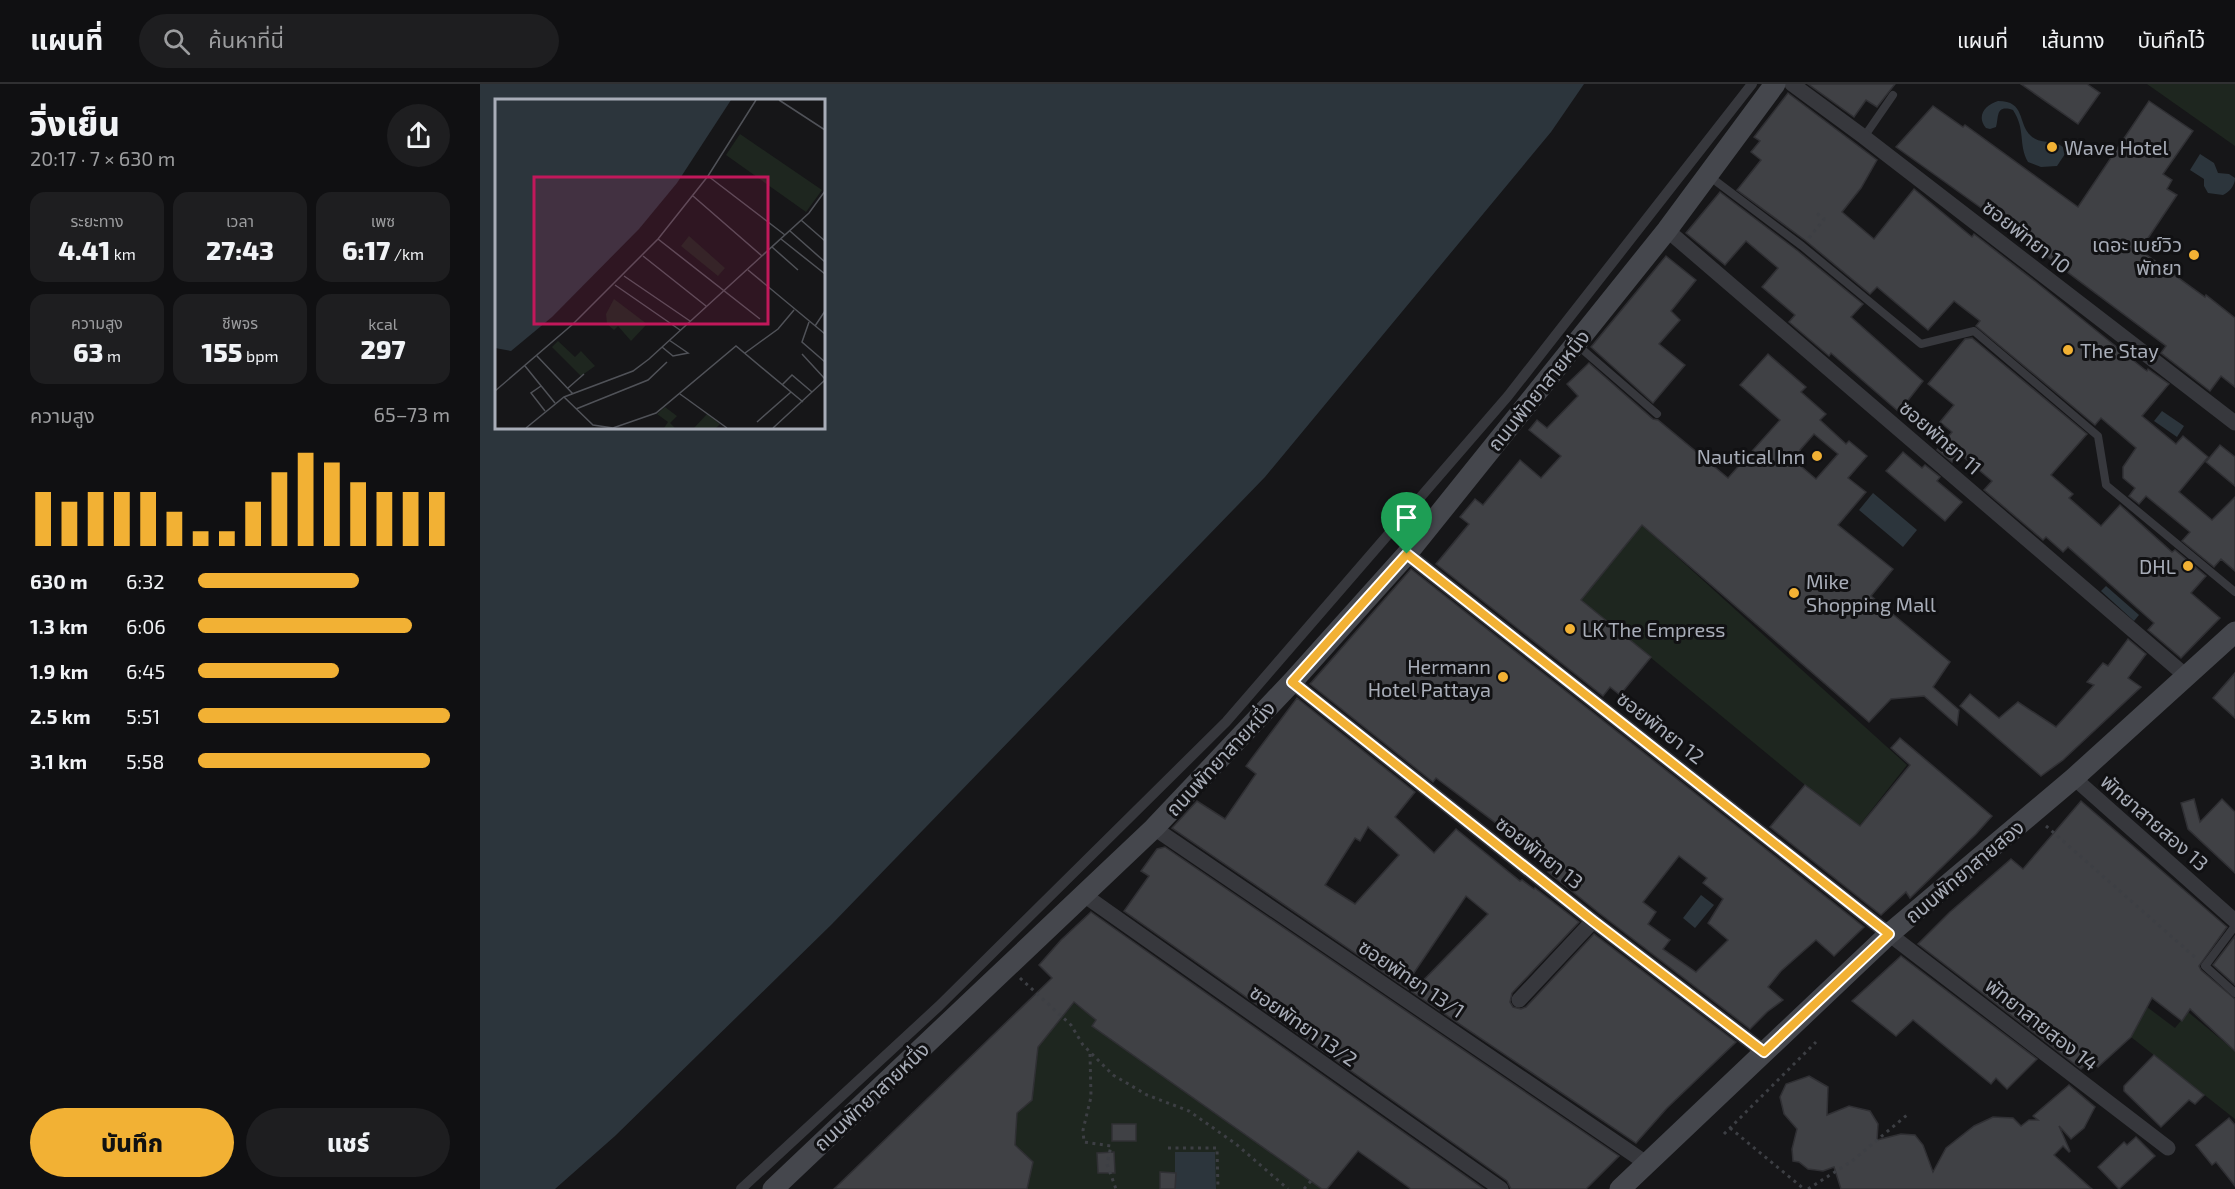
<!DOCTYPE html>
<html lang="th">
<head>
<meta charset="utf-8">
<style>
	:root { --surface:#101012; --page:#1e1e20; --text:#f1f3f6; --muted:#9c9d9f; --line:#303032; --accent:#f2b134 }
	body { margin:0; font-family:"Exo 2","Noto Sans Thai",sans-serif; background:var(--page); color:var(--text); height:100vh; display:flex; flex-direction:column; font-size:22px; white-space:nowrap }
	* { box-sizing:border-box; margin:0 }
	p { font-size:20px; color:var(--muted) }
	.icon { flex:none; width:33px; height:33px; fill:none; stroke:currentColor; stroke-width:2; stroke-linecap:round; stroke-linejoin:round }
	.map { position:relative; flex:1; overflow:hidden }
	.side { display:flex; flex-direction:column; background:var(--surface); width:480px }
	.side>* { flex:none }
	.pin { position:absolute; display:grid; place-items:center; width:51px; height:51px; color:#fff; margin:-62px -26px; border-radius:50% 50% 50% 0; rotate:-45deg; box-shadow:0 0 6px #0007 }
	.pin .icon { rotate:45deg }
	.round { display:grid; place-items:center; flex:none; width:63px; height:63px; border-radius:32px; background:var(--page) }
	.head { display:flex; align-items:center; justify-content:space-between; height:102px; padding:0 30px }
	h1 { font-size:33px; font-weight:800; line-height:45px }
	.metrics { display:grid; grid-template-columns:repeat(3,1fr); gap:9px; height:102px; padding:6px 30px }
	.metrics div { display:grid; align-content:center; border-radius:15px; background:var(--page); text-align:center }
	.metrics b { font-size:26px; font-weight:800 }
	.metrics small { font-size:16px; font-weight:400 }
	.metrics p { font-size:16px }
	.chart { height:168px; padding:12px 30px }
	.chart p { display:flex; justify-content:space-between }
	.chart svg { width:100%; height:108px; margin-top:6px; stroke:var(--accent); stroke-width:6 }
	.action { display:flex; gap:12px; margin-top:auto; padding:12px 30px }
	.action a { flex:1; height:69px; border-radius:36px; background:var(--accent); color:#111; font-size:24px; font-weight:800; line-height:69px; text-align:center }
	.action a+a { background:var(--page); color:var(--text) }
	ul { padding:0 30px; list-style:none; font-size:20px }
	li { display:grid; grid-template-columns:96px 72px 1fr; align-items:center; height:45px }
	li i { height:15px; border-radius:8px; background:var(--accent) }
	header { display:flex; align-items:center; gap:36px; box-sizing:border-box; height:84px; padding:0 30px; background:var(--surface); border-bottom:2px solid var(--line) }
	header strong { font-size:28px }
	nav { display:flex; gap:33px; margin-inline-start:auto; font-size:21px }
	.search { width:420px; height:54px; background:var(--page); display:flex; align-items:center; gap:15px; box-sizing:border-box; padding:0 21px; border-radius:33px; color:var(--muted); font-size:22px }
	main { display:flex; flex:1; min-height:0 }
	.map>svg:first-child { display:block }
	.green { fill:#1e261f }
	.water { fill:#2c353c; fill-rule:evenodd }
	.building { fill:#404145; stroke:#303034; stroke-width:1.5; fill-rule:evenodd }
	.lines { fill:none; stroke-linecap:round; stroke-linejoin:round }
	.path { stroke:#3d3f44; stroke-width:3; stroke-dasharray:3 4.5; stroke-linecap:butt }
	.service { stroke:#37383d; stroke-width:8 }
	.pedestrian { stroke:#37383d; stroke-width:10 }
	.minor { stroke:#37383d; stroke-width:15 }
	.secondary { stroke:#45474d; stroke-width:21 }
	.route-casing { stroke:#fff; stroke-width:12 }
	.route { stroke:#f2b134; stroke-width:8 }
	.poi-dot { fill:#f2b134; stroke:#111113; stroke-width:2 }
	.labels { text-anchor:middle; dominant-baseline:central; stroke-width:6; stroke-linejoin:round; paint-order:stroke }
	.poi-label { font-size:20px; fill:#a8adb8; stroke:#111113; text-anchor:start }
	.street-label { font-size:20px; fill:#a8adb8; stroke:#111113 }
	.inset-road { fill:none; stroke:#505258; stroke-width:1.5 }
	.view { fill:#c2185b; fill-opacity:0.15; stroke:#c2185b; stroke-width:3 }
	.inset-edge { fill:none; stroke:#a8adb8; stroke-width:3 }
</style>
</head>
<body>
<header>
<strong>แผนที่</strong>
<div class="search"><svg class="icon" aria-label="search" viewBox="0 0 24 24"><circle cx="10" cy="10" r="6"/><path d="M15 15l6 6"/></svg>ค้นหาที่นี่</div>
<nav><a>แผนที่</a><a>เส้นทาง</a><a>บันทึกไว้</a></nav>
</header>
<main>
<section class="side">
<div class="head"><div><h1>วิ่งเย็น</h1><p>20:17 · 7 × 630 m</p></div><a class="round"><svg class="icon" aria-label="share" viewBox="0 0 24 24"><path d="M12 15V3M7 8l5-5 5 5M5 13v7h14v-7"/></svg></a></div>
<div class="metrics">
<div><p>ระยะทาง</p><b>4.41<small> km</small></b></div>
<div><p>เวลา</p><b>27:43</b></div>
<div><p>เพซ</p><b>6:17<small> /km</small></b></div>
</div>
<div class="metrics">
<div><p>ความสูง</p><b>63<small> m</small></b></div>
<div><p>ชีพจร</p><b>155<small> bpm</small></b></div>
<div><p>kcal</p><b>297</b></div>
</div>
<div class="chart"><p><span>ความสูง</span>65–73 m</p>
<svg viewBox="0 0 160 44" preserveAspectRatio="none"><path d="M5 44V22M15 44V26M25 44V22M35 44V22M45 44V22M55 44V30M65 44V38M75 44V38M85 44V26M95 44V14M105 44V6M115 44V10M125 44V18M135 44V22M145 44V22M155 44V22"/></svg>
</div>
<ul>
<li><b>630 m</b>6:32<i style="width:64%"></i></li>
<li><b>1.3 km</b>6:06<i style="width:85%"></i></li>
<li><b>1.9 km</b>6:45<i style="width:56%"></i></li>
<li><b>2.5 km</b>5:51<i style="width:100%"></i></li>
<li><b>3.1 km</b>5:58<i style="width:92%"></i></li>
</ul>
<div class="action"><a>บันทึก</a><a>แชร์</a></div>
</section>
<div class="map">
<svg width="1755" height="1105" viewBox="0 0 1755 1105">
	<rect width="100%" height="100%" fill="#161618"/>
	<g class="green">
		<path d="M1667 0H1755V62Z"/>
		<path d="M1162 441 1427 681 1379 742 1325 701 1101 516Z"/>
		<path d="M594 919 616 936 612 942 842 1105H547L553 1078 535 1061 537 1029 558 963Z"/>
		<path d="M1667 923 1695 944 1708 928 1755 967V1035L1651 953Z"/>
	</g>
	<g class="water">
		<path d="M0 0H1104L1071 48 785 393 351 841 135 1052 75 1105H0ZM16 16H344V344H16Z"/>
		<path d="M1518 17C1546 17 1537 39 1551 52 1562 62 1575 54 1585 65V70L1577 82 1561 83 1548 78C1538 60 1546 46 1533 26 1515 20 1519 34 1516 43L1510 45 1506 44C1496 32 1505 21 1518 17Z"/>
		<path d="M1720 70 1734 79 1738 89 1749 90 1755 94C1755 102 1749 108 1743 111L1728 109 1724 102V95L1710 86Z"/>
		<path d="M1682 327 1704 342 1697 353 1674 337Z"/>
		<path d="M1393 409 1437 446 1423 463 1379 426Z"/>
		<path d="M1626 502 1659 531 1654 537 1621 507Z"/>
		<path d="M1221 811 1234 821 1215 844 1203 834Z"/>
		<path d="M695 1068H735L736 1105H695Z"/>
	</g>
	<g class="building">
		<path d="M1328 0H1415L1397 23 1386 16 1374 33Z"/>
		<path d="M1541 0H1607L1620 9 1598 40Z"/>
		<path d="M1308 9 1397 76 1381 104 1362 128 1394 155 1434 105 1492 153 1494 150 1556 198 1664 285 1667 287 1668 285 1689 300 1662 332 1696 360 1703 352 1728 373 1699 408 1732 436 1755 413V487L1741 475 1734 483 1702 457 1710 448 1666 412 1659 420 1649 412 1655 404 1643 394V383L1656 364 1621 334 1615 341 1496 242 1500 237 1474 217 1448 246 1397 203 1390 210 1326 157 1257 106 1281 76 1271 68 1280 57 1274 53Z"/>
		<path d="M1669 17 1713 47 1683 90 1692 96 1687 105 1697 111 1660 166 1725 213 1726 211 1755 234V303L1741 292 1730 307 1681 269 1686 262 1511 131 1416 63 1453 22 1483 43 1485 41 1598 123Z"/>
		<path d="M1240 108 1318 167 1383 220 1371 233 1443 297 1419 328 1351 269 1349 272 1309 238 1315 231 1282 203 1298 184 1266 157 1245 181 1206 149Z"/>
		<path d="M1186 172 1216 196 1191 227 1200 236 1179 260 1205 281 1173 319 1111 263Z"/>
		<path d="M1492 254 1607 350 1571 391 1593 410 1589 414 1621 442 1640 421 1692 468 1695 466 1726 492 1711 509 1740 534 1701 574 1668 546 1674 539 1588 463 1583 468 1566 453 1563 456 1504 406 1512 397 1480 370 1472 378 1457 366 1472 348 1460 338 1474 321 1448 300 1485 255Z"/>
		<path d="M1288 270 1326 303 1321 308 1346 330 1340 336 1366 360 1369 357 1387 372 1368 394 1386 408 1358 441 1413 485 1391 512 1470 578 1453 603 1479 626 1477 641 1444 612 1411 615 1389 638 1162 441 1101 516 1171 573 1140 611 1130 603 1123 612 956 480 989 440 980 433 995 415 1003 421 1040 376 1061 394 1081 372 1049 346 1057 336 1067 344 1098 312 1087 300 1109 279 1173 335 1178 336 1248 394 1300 336 1260 301ZM1334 350 1358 370 1336 395 1316 378 1322 371 1320 366Z"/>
		<path d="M1740 361 1755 373V402L1726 378Z"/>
		<path d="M1423 368 1442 384 1445 381 1460 393 1457 397 1482 418 1465 437 1406 387Z"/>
		<path d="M931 485 1277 758 1384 843 1354 872 1336 856 1301 887 1288 903 1303 916 1287 928 1270 945 1119 829 1068 788 1073 782 956 694 953 698 830 600ZM1199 772 1227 794 1223 799 1243 815 1228 839 1248 856 1216 888 1183 865 1190 856 1168 840 1176 828 1163 818Z"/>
		<path d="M1648 555 1666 570 1648 594 1661 603 1583 676 1561 692 1480 622 1490 610 1519 634 1538 618 1576 643 1614 601 1607 598 1623 579 1628 582Z"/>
		<path d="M1755 589V634L1733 614Z"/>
		<path d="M817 614 935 708 915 733 954 769 976 745 1040 797 1042 796 1054 805 1055 804 1099 838 1032 909 1030 918 1033 923 1041 925 1046 923 1114 850 1256 958 1187 1024 1156 1059 932 908 1008 830 986 812 925 902 929 906 692 744 717 717 745 735 776 690 766 682ZM888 743 919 771 875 820 845 801 875 754 880 757Z"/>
		<path d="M1420 654 1512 732 1496 750 1430 814 1426 808 1401 831 1290 743 1325 701 1380 742 1430 681 1411 664Z"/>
		<path d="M1714 715 1720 738 1742 715 1755 728V789L1708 745 1701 719Z"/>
		<path d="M1601 717 1747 843 1719 882 1721 886 1755 915V967L1710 925 1702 937 1672 914 1651 953 1618 983 1610 976 1601 985 1438 860 1470 828 1531 775 1543 785Z"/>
		<path d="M685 763 1139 1072 1106 1105H1031L1027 1097 644 827 669 792 661 787 677 765Z"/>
		<path d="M611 828 1004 1105H931L878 1067 847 1105H842L612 942 616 936 594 918 558 963 552 1016 537 1029 535 1061 553 1078 547 1105H354L572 894 559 881 581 856Z"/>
		<path d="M1755 852V901L1733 881Z"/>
		<path d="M1421 872 1557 975 1527 1005 1516 994 1511 1000 1433 936 1416 952 1372 917Z"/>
		<path d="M1674 971 1724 1011 1715 1020 1709 1016 1681 1043 1644 1007V1002Z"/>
		<path d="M1329 992 1348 1003 1347 1031 1369 1022 1390 1027 1398 1040 1397 1056 1421 1050 1435 1051 1443 1061 1453 1088 1466 1064 1494 1042 1513 1033 1533 1034 1541 1042 1549 1036H1558L1553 1032 1589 1001 1615 1023 1604 1044 1591 1055 1579 1042 1590 1067 1589 1068 1583 1062 1574 1071 1612 1105H1361L1354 1083 1343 1087 1328 1085 1319 1078 1313 1077 1312 1065 1317 1045 1304 1030 1300 1013 1306 1000Z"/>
		<path d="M1749 1034 1755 1041V1102L1736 1078 1732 1081 1716 1061Z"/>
		<rect x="632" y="1040" width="24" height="17"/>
		<path d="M1656 1053 1675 1072 1639 1105 1618 1083 1644 1058 1647 1061Z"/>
		<path d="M634 1068 635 1089H618L617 1069Z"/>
		<path d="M680 1088 696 1089 695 1105H680Z"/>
	</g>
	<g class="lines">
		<g class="path">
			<path d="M1329 154 1344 135 1334 127"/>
			<path d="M1566 742 1717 875"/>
			<path d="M540 894 591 941 603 961 633 991 667 1011 709 1027 756 1060 808 1105"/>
			<path d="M610 970 611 1013 603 1046 604 1058 631 1062 627 1080 636 1105"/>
			<path d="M1250 1044 1324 1105"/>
			<path d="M1244 1050 1336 958"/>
			<path d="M688 1064H737L738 1105"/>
			<path d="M824 1105 831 1097"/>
			<path d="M1328 1105 1372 1077 1427 1031"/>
		</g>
		<g class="service">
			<path d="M1384 53 1413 11"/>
			<path d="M1229 92 1322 162 1441 260 1494 247 1618 352 1626 401 1755 508"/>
			<path d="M1096 260 1177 330"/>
			<path d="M1755 842 1725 882 1755 909"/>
		</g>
		<path class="pedestrian" d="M261 1105 459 922 746 638 1028 312 1272 0"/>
		<g class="minor">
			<path d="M1312 0 1384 53 1755 339"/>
			<path d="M1187 146 1706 592"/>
			<path d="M927 470 1409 850 1688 1064"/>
			<path d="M812 598 1113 837 1284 968"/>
			<path d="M1594 694 1755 837"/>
			<path d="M674 744 1166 1079"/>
			<path d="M604 811 1021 1105"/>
			<path d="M1039 916 1113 837"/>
		</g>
		<g class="secondary">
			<path d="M293 1105 674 744 812 598 927 470 1187 146 1295 0"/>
			<path d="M1140 1105 1409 850 1594 694 1755 548"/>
		</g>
	</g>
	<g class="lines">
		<g class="route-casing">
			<path id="route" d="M927 470 1409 850 1284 968 1113 837 812 598Z"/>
		</g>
		<use href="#route" class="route"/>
	</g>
	<g class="poi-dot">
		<circle cx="1572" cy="63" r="6"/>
		<circle cx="1714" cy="171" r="6"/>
		<circle cx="1588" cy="266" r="6"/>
		<circle cx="1337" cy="372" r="6"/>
		<circle cx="1708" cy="482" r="6"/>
		<circle cx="1314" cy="509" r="6"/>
		<circle cx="1090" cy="545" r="6"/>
		<circle cx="1023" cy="593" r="6"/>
	</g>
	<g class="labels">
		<g class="poi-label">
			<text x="1584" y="63">Wave Hotel</text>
			<text x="1702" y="160" text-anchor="end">เดอะ เบย์วิว<tspan x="1702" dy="23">พัทยา</tspan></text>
			<text x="1600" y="266">The Stay</text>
			<text x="1325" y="372" text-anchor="end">Nautical Inn</text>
			<text x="1696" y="482" text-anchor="end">DHL</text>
			<text x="1326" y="497">Mike<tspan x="1326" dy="23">Shopping Mall</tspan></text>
			<text x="1102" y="545">LK The Empress</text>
			<text x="1011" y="582" text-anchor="end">Hermann<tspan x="1011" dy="23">Hotel Pattaya</tspan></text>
		</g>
		<g class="street-label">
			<text transform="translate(1547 152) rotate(38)">ซอยพัทยา 10</text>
			<text transform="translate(1058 306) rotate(-51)">ถนนพัทยาสายหนึ่ง</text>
			<text transform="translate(1461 353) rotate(41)">ซอยพัทยา 11</text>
			<text transform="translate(1181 643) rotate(38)">ซอยพัทยา 12</text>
			<text transform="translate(740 674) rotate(-47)">ถนนพัทยาสายหนึ่ง</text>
			<text transform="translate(1675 738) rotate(41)">พัทยาสายสอง 13</text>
			<text transform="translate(1060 768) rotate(38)">ซอยพัทยา 13</text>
			<text transform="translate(1484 787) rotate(-40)">ถนนพัทยาสายสอง</text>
			<text transform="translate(932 894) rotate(34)">ซอยพัทยา 13/1</text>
			<text transform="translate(1562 940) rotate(38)">พัทยาสายสอง 14</text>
			<text transform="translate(824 941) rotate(35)">ซอยพัทยา 13/2</text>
			<text transform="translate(391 1012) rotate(-43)">ถนนพัทยาสายหนึ่ง</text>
		</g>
	</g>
	<g transform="translate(15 15)">
		<rect width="330" height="330" fill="#161618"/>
		<path d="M245 35 327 91 311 113 231 56ZM194 137 230 169 223 177 186 147ZM119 200 152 225 136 242 123 227 119 231 112 225 111 215ZM63 242 80 258 86 252 100 267 86 277 57 248ZM170 308 182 317 175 324 180 329H169L173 323 162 315ZM212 315 225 325 221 329H199Z" fill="#1e261f"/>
		<path d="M0 1H236L182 84 144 130 57 218 16 252 0 249Z" fill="#2c353c"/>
		<path class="inset-road" d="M284 1 330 31M213 77 290 136M198 97 267 157M306 121 330 142M295 132 330 163M163 140 265 220M286 140 330 175M277 148 303 171M148 157 211 207M253 171 330 235M129 177 195 222M120 186 185 231M314 223 307 243 330 263M320 227 330 212M167 248 178 257 193 254 174 241M250 254 283 230 299 211M307 255 330 280M42 257 78 295M30 267 60 304M287 286 297 276 317 293M46 287 36 294 50 312M73 289 89 275M0 292 78 225 163 140 213 77 261 1M185 295 232 329M69 298 98 326 118 329 161 314 241 247 308 303M81 310 153 281 172 263M262 323 296 293M31 329 69 298 138 272 154 260 314 114 330 92M278 329 330 281"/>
		<path class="view" d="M39 78H273V225H39Z"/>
		<rect width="330" height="330" class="inset-edge"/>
	</g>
</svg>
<div class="pin" style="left:927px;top:470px;background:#1e9e55"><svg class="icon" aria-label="arrive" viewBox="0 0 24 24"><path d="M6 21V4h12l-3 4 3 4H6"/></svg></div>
</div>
</main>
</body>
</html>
